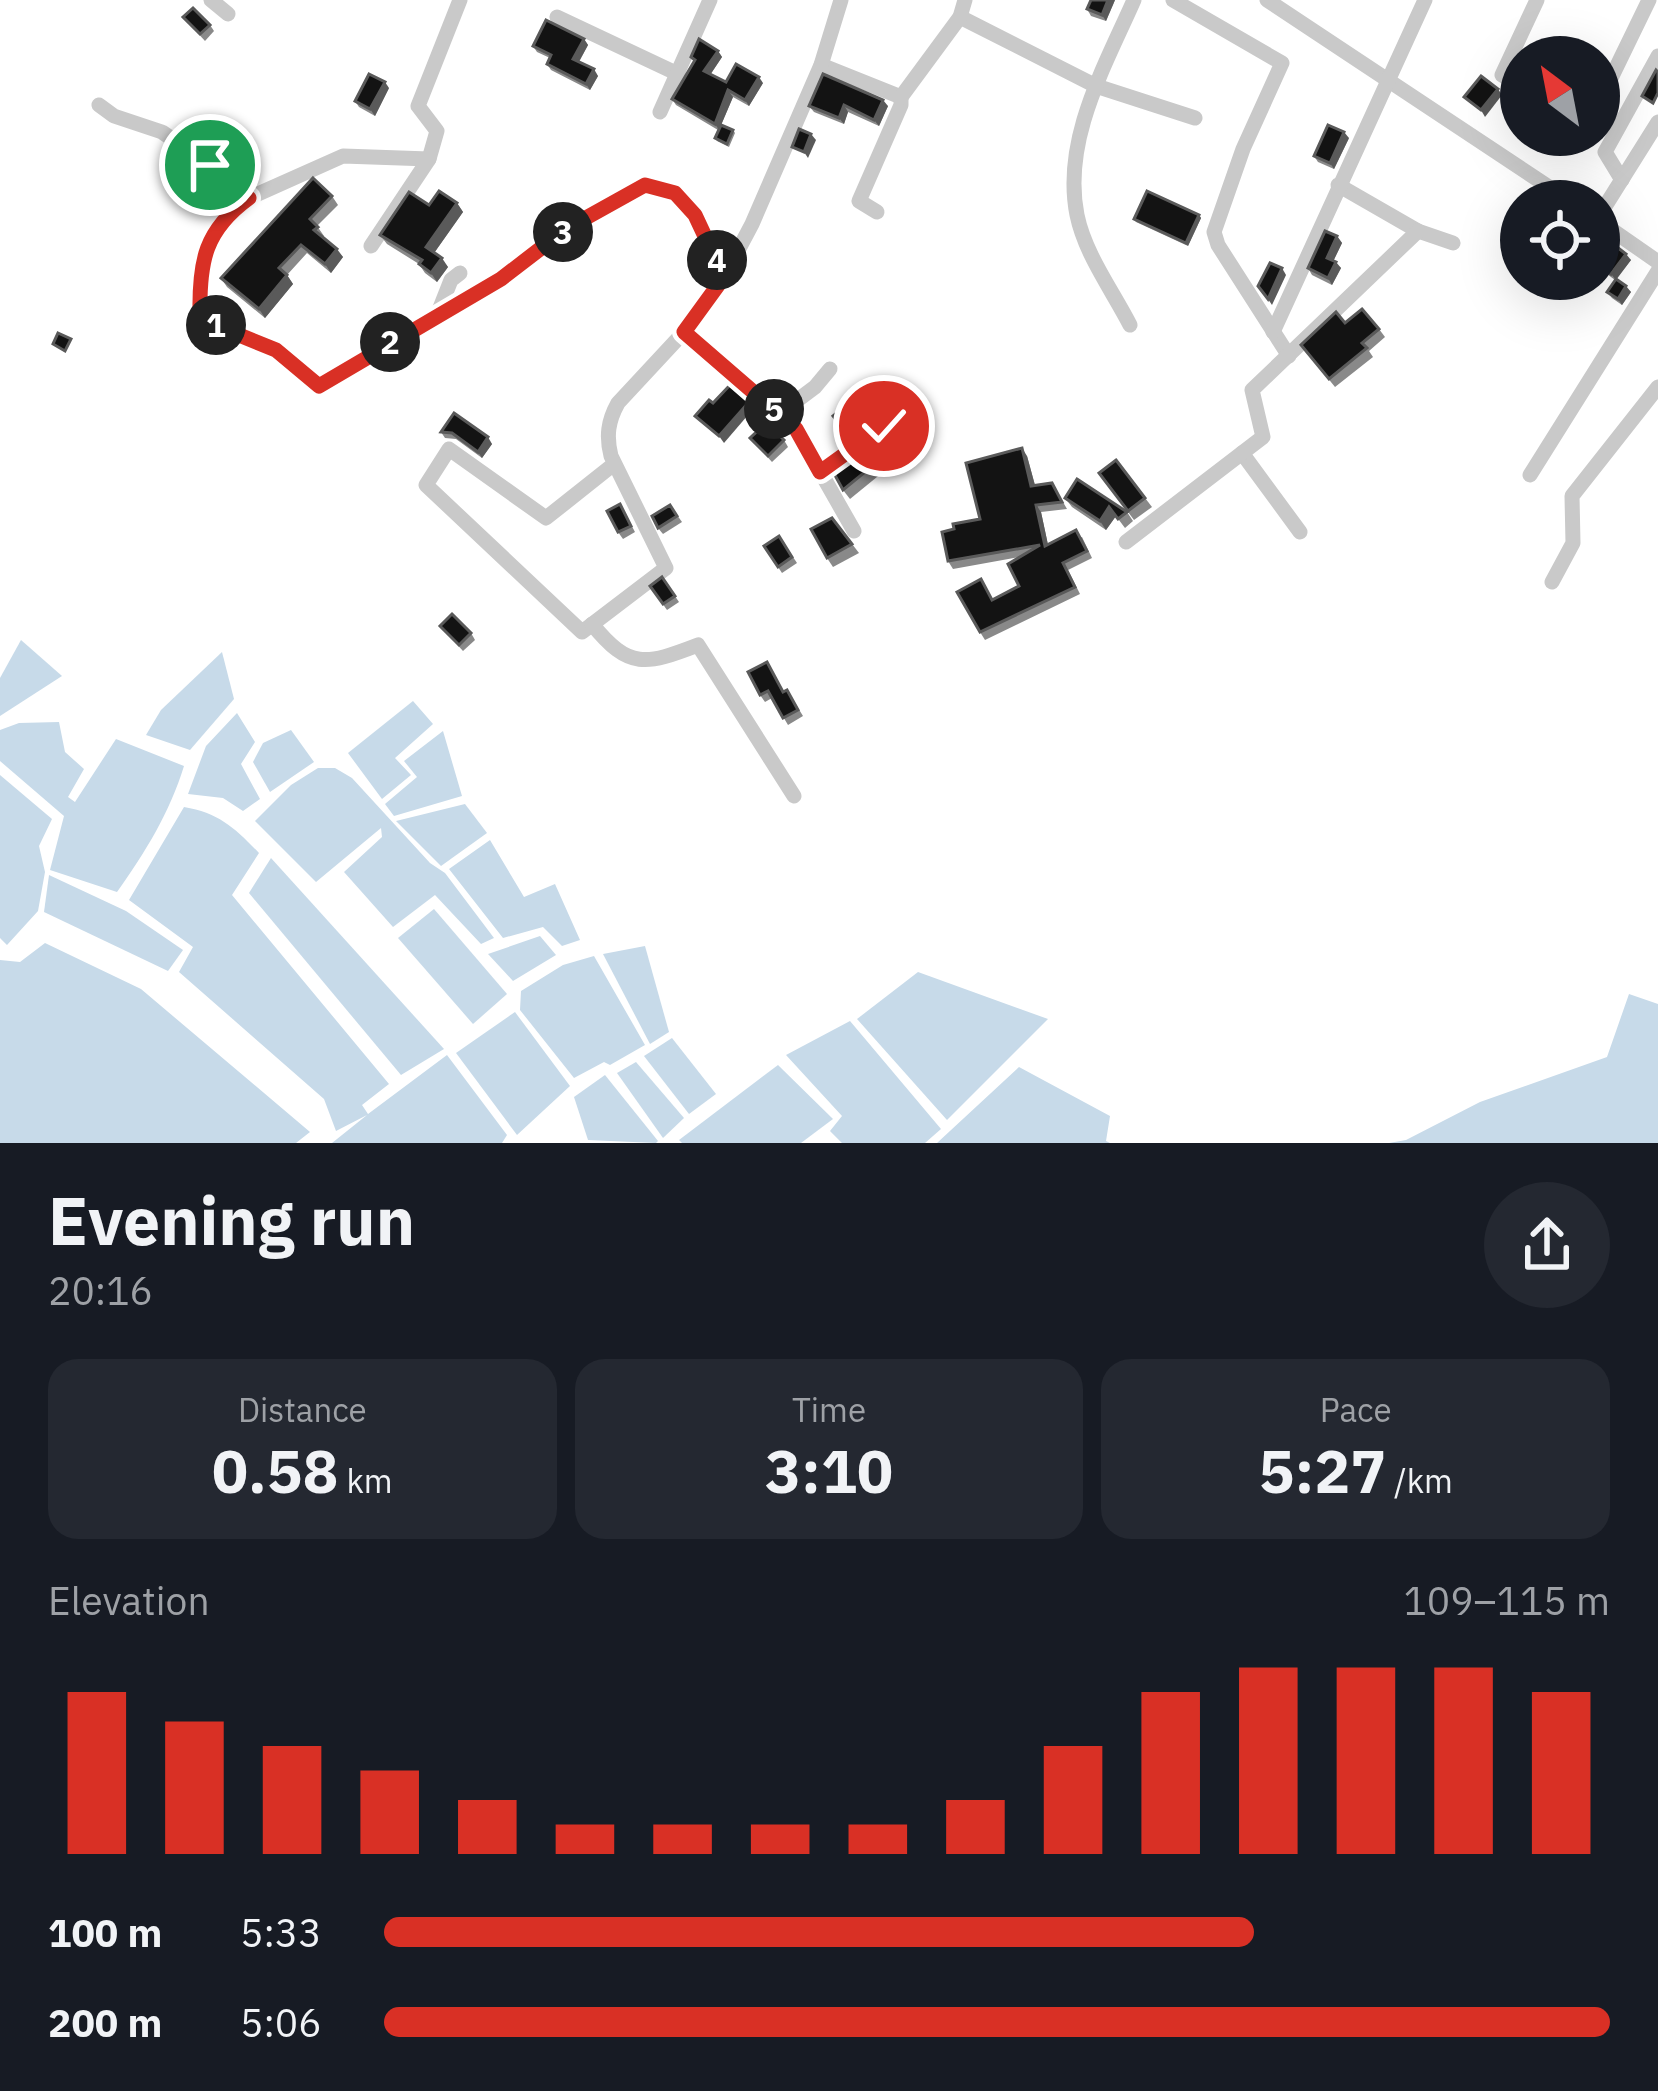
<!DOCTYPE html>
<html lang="en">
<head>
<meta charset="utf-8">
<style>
	:root { --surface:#171b24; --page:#242831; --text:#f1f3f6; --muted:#9ea1a6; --accent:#d93025 }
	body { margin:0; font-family:"IBM Plex Sans",sans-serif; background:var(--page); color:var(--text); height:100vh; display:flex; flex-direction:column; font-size:45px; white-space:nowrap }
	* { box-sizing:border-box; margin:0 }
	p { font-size:39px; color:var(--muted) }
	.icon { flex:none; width:66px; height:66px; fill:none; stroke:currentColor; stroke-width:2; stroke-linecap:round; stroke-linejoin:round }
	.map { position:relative; height:1143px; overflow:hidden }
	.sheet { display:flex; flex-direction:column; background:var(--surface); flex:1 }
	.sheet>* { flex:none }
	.needle { width:78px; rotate:328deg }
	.tools { position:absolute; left:1500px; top:36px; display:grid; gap:24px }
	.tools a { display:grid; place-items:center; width:120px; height:120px; border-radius:50%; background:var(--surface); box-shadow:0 12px 48px #0002; font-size:60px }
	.pin { position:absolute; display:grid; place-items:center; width:102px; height:102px; color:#fff; margin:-51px; border:6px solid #fff; border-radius:50%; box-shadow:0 3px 12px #0007 }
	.km { position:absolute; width:60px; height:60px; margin:-30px; border-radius:50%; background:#222; color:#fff; font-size:33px; line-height:60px; text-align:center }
	.round { display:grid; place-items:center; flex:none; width:126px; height:126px; border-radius:63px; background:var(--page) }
	.summary { display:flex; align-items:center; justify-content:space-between; height:204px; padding:0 48px }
	h1 { font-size:66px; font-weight:700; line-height:90px }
	.figures { display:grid; grid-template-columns:repeat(3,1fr); gap:18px; height:204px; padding:12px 48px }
	.figures div { display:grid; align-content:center; border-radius:30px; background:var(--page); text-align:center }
	.figures b { font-size:60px; font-weight:700 }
	.figures small { font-size:33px; font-weight:400 }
	.figures p { font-size:33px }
	.chart { height:336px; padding:24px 48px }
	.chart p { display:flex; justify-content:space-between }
	.chart svg { width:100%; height:216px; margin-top:12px; stroke:var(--accent); stroke-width:6 }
	ul { padding:0 48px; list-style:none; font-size:39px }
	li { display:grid; grid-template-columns:192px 144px 1fr; align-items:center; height:90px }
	li i { height:30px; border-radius:15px; background:var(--accent) }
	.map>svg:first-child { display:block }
	.water { fill:#c7dae9 }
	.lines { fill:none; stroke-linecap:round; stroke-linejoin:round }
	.minor { stroke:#c9c9c9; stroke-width:15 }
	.wall { fill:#898989 }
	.shaded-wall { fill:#5a5a5a }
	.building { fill:#131313; stroke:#5a5a5a; stroke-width:3 }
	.route-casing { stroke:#fff; stroke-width:24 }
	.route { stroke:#d93025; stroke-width:15 }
</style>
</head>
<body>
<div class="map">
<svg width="1658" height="1143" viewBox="0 0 1658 1143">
	<rect width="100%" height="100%" fill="#fff"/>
	<g class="water">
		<path d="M21 640 62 676 0 716V678Z"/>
		<path d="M222 652 234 699 190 750 146 735 161 710Z"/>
		<path d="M413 701 433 724 395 758 411 775 382 799 348 753Z"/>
		<path d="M237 713 255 742 241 764 260 799 243 811 223 798 188 794 206 746Z"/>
		<path d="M59 722 65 752 84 769 68 797 75 802 116 739 184 766C170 812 145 853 117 892L50 870 64 816 0 761V730L19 723Z"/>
		<path d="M291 730 314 762 270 792 253 762 263 743Z"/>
		<path d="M443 731 462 796 394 816 385 804 417 777 404 761Z"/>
		<path d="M318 768H335L352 778 430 863 445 873 494 938 481 944 435 895 393 927 344 872 382 837 381 828 316 882 255 821 291 785Z"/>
		<path d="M0 775 52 819 39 846 45 872 38 911 7 945 0 938Z"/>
		<path d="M465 804 487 833 441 866 396 821Z"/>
		<path d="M184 807C219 813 235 828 259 853L232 895 389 1084 362 1105 368 1114 447 1055 507 1135 502 1143H332L367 1115 336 1131 324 1099 179 972 193 947 129 900Z"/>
		<path d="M490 840 524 897 555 884 580 940 562 946 543 927 503 938 449 869Z"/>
		<path d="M271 858 444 1049 401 1075 249 893Z"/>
		<path d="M49 875 126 911 183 950 168 971 44 912Z"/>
		<path d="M434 909 507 994 473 1024 398 938Z"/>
		<path d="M540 936 556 955 513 981 488 954Z"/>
		<path d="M45 943 141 989 310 1132 296 1143H0V960L20 962Z"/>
		<path d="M645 946 669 1032 650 1044 603 954Z"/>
		<path d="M594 956 645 1045 610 1065 604 1062 574 1078 520 1010 521 991 563 965Z"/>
		<path d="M918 972 1048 1019 947 1120 857 1019Z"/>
		<path d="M1629 994 1658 1004V1143H1389L1406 1140 1480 1102 1607 1057Z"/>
		<path d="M515 1012 570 1086 517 1135 456 1053Z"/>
		<path d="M850 1021 941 1129 925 1143H842L830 1131 842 1116 786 1055Z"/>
		<path d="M672 1038 716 1094 689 1114 644 1056Z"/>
		<path d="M636 1062 684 1118 663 1138 617 1073Z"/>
		<path d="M778 1065 833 1119 801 1143H682L679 1140Z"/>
		<path d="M1019 1067 1110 1116 1106 1141 1110 1143H937Z"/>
		<path d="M605 1075 658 1141 656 1143 588 1140 574 1097Z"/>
	</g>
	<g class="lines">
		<g class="minor">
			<path d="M211 0 228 14"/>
			<path d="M1173 0 1282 63 1243 149 1214 232 1218 245 1289 356"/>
			<path d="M1267 0 1570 201"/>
			<path d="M557 17 678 74"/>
			<path d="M960 17 1096 86 1195 118"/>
			<path d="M821 65 901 97V105L859 201 877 212"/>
			<path d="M1521 86 1502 75 1537 0"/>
			<path d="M901 97 960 17 965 0"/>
			<path d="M1599 103 1649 0"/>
			<path d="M99 105 114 116 162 132 210 165 235 192 249 198"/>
			<path d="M660 112 710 0"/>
			<path d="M429 159 343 156 249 198 223 217 205 253 199 286 200 314C223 329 249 335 273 348 290 358 301 377 319 386L501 279 566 229 645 185 675 193 695 215 724 277"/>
			<path d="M1622 180 1605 152 1658 56"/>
			<path d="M1338 185 1418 231 1453 243"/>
			<path d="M1599 216 1658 122"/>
			<path d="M1599 221 1658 262"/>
			<path d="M371 246 429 159 437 131 418 106 460 0"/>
			<path d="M438 313 451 280 460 273"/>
			<path d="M1130 325C1112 290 1085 254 1077 215 1062 140 1105 66 1134 0"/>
			<path d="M684 332 796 429 854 531"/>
			<path d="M1273 332 1425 0"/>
			<path d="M779 414 815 387 830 369"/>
			<path d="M1242 453 1300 532"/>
			<path d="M614 464 546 518 449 449 426 485 582 632 666 568 611 456C606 436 608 421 618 403L684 332 724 277 752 224 821 65 841 0"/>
			<path d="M820 472 884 426"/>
			<path d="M1530 475 1658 271"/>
			<path d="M1126 542 1263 437 1252 390 1418 231"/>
			<path d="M1552 582 1573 543 1572 496 1658 387"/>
			<path d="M592 624C629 670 646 665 698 645L794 796"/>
		</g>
	</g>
	<g class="wall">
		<path d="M1115 0 1106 21 1091 16 1087 9Z"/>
		<path d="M183 17 210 25 214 31 205 41Z"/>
		<path d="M584 39 588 45 579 62 598 76 590 90 551 70 547 64 550 58 537 52 533 46Z"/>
		<path d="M718 51 722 57 710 75 726 82 763 83 749 106 733 97 721 125 733 130 735 133 729 147 717 141 715 138 718 130 676 105 672 99 694 61 691 57Z"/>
		<path d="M389 88 375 116 359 107 355 101Z"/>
		<path d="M809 106H888L879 126 848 112 844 124 814 112Z"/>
		<path d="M1349 138 1334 169 1318 162 1314 156Z"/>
		<path d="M332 196 338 205 317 226 324 236 323 237 343 257 331 273 307 253 287 275 293 284 265 318 227 287 221 278Z"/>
		<path d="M457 203 463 212 434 253 448 267 437 282 425 273 419 264 387 244 380 235 429 205Z"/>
		<path d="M1199 215 1201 218 1188 246 1136 222 1134 219Z"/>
		<path d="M1337 236 1342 243 1333 261 1341 268 1332 285 1312 275 1308 268Z"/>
		<path d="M1599 244 1631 260 1616 279 1631 292 1622 305 1612 298 1607 292 1615 280 1599 268Z"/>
		<path d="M1345 323 1379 329 1385 337 1369 351 1373 357 1335 387 1301 345Z"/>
		<path d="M861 393 879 415 849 436 833 416Z"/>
		<path d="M454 413 492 444 482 458 456 439 445 438 441 432Z"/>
		<path d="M888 422 910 450 850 499 843 490Z"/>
		<path d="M750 438 784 440 788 447 772 462Z"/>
		<path d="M1027 456 1035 485 1052 483 1067 509 1041 512 1048 545 1082 537 1092 558 1068 570 1080 594 985 640 980 632 993 599 1019 586V557L953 569 948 561 954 529 980 519Z"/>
		<path d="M1116 460 1152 507 1134 520 1099 473Z"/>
		<path d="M1065 498 1127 512 1133 521 1125 528 1116 516 1106 530 1072 507Z"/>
		<path d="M620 504 635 532 623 539 618 532Z"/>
		<path d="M670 505 682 522 663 534 658 528Z"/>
		<path d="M832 518 859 553 833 567 827 558Z"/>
		<path d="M779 536 797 563 782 573 764 546Z"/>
		<path d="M662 577 679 602 667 610 650 586Z"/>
		<path d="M440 626 471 633 475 640 463 651Z"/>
		<path d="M767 662 784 692 787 690 803 716 788 725 772 698 765 702 760 695Z"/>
	</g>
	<g class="shaded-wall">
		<path d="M1108 0H1115L1106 21 1102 15Z"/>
		<path d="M584 39 588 45 577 65 573 59Z"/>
		<path d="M718 51 722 57 708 78 704 71Z"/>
		<path d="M594 69 598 76 590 90 586 84Z"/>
		<path d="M759 77 763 83 749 106 745 100Z"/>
		<path d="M385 82 389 88 375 116 370 109Z"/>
		<path d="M1498 89 1502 95 1485 117 1481 110Z"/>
		<path d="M728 90 733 97 719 130 715 124Z"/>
		<path d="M883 100 888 106 879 126 874 120Z"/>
		<path d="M844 105 848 112 844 124 839 118Z"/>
		<path d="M1344 132 1349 138 1334 169 1330 163Z"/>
		<path d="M811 134 816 140 808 158 804 152Z"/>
		<path d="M457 203 463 212 432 256 426 247Z"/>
		<path d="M1199 215 1201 218 1188 246 1186 243Z"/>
		<path d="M1337 236 1342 243 1332 264 1327 258Z"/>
		<path d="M337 249 343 257 331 273 325 264Z"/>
		<path d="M1626 254 1631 260 1616 280 1611 274Z"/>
		<path d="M442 258 448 267 437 282 431 273Z"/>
		<path d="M1336 262 1341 268 1332 285 1328 278Z"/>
		<path d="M1282 268 1286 275 1272 305 1268 299Z"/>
		<path d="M287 275 293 284 265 318 259 309Z"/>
		<path d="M1626 286 1631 292 1622 305 1618 299Z"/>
		<path d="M749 402 754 408 724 443 719 436Z"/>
		<path d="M488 437 492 444 482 458 478 452Z"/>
		<path d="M1022 448 1027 456 1037 493 1031 486Z"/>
		<path d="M1036 505 1041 512 1050 554 1045 546Z"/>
		<path d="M1109 507 1116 516 1106 530 1100 521Z"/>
	</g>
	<g class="building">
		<path d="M1091 0H1108L1102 15 1087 9Z"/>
		<path d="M193 8 210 25 200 34 183 17Z"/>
		<path d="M546 20 584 39 573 59 594 69 586 84 547 64 551 55 533 46Z"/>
		<path d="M699 39 718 51 704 71 726 82 736 64 759 77 745 100 728 90 715 124 672 99 695 60 691 57Z"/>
		<path d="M1656 70 1658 72V93L1653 103 1642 96Z"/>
		<path d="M369 74 385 82 370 109 355 101Z"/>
		<path d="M823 74 883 100 874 120 844 105 839 118 809 106Z"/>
		<path d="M1481 76 1498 89 1481 110 1464 97Z"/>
		<path d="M721 125 733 130 727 144 715 138Z"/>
		<path d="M1328 125 1344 132 1330 163 1314 156Z"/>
		<path d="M799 129 811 134 804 152 792 147Z"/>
		<path d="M313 178 332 196 310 219 318 227 314 230 337 249 325 264 301 245 279 268 287 275 259 309 221 278Z"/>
		<path d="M439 191 457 203 426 247 442 258 431 273 419 264 422 260 380 235 409 192 429 205Z"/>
		<path d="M1147 191 1199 215 1186 243 1134 219Z"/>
		<path d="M1325 231 1337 236 1327 258 1336 262 1328 278 1308 268Z"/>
		<path d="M1604 237 1626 254 1611 274 1599 264V244Z"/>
		<path d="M1270 263 1282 268 1268 299 1258 286Z"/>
		<path d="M1616 279 1626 286 1618 299 1607 292Z"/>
		<path d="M1362 309 1379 329 1362 343 1367 348 1329 379 1301 345 1336 312 1345 323Z"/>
		<path d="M58 333 71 339 65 351 53 344Z"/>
		<path d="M730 385 749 402 719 436 695 416 709 400 713 403Z"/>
		<path d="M861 393 872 406 842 427 833 416Z"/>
		<path d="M454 413 488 437 478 452 452 433 441 432Z"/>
		<path d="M888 422 903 441 843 490 831 468Z"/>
		<path d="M766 423 784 440 768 456 750 438Z"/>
		<path d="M1022 448 1031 486 1052 483 1062 502 1036 505 1045 546 1076 530 1087 551 1063 563 1075 587 980 632 957 592 981 579 992 600 1019 586 1008 564 1040 545 948 561 942 532 954 529 953 524 980 519 966 463Z"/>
		<path d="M1116 460 1145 498 1128 511 1099 473Z"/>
		<path d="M1077 479 1127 512 1118 519 1109 507 1100 521 1065 498Z"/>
		<path d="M620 504 631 526 618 532 607 511Z"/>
		<path d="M670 505 677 516 658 528 652 516Z"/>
		<path d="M832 518 852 544 827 558 811 529Z"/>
		<path d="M779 536 792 557 778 567 764 546Z"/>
		<path d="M662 577 675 596 663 604 650 586Z"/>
		<path d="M452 614 471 633 459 645 440 626Z"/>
		<path d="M767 662 783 692 787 690 798 710 783 718 768 691 760 695 748 672Z"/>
	</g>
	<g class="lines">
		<g class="route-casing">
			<path id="route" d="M210 165 236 192 249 198C205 230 199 261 200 314L222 328 276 350 319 386 501 279 566 229 645 185 675 193 695 215 724 277 684 332 796 429 820 472 884 426"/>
		</g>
		<use href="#route" class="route"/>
	</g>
</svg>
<div class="tools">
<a><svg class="needle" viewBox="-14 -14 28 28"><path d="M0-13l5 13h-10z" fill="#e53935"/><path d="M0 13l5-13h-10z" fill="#9ea1a6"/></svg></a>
<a><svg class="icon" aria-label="locate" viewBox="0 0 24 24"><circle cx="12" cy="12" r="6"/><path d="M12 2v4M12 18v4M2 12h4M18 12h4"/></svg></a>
</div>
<div class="pin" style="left:210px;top:165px;background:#1e9e55"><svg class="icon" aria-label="arrive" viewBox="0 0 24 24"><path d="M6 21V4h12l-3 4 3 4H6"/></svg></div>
<div class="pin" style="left:884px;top:426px;background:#d93025"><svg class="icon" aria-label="check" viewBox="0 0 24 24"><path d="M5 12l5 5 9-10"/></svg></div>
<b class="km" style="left:216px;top:325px">1</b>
<b class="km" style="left:390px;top:342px">2</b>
<b class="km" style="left:563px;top:232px">3</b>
<b class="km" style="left:717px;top:260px">4</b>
<b class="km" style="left:774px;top:409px">5</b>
</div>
<section class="sheet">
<div class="summary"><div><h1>Evening run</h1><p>20:16</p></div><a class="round"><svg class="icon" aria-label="share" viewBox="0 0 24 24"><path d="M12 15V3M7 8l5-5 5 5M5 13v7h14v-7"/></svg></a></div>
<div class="figures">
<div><p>Distance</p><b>0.58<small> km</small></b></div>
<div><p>Time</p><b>3:10</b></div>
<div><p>Pace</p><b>5:27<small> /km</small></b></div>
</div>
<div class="chart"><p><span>Elevation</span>109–115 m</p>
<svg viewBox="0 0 160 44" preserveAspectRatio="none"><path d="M5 44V11M15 44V17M25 44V22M35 44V27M45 44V33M55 44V38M65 44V38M75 44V38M85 44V38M95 44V33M105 44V22M115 44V11M125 44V6M135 44V6M145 44V6M155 44V11"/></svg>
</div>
<ul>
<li><b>100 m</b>5:33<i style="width:71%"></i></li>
<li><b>200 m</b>5:06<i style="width:100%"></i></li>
</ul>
</section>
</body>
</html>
